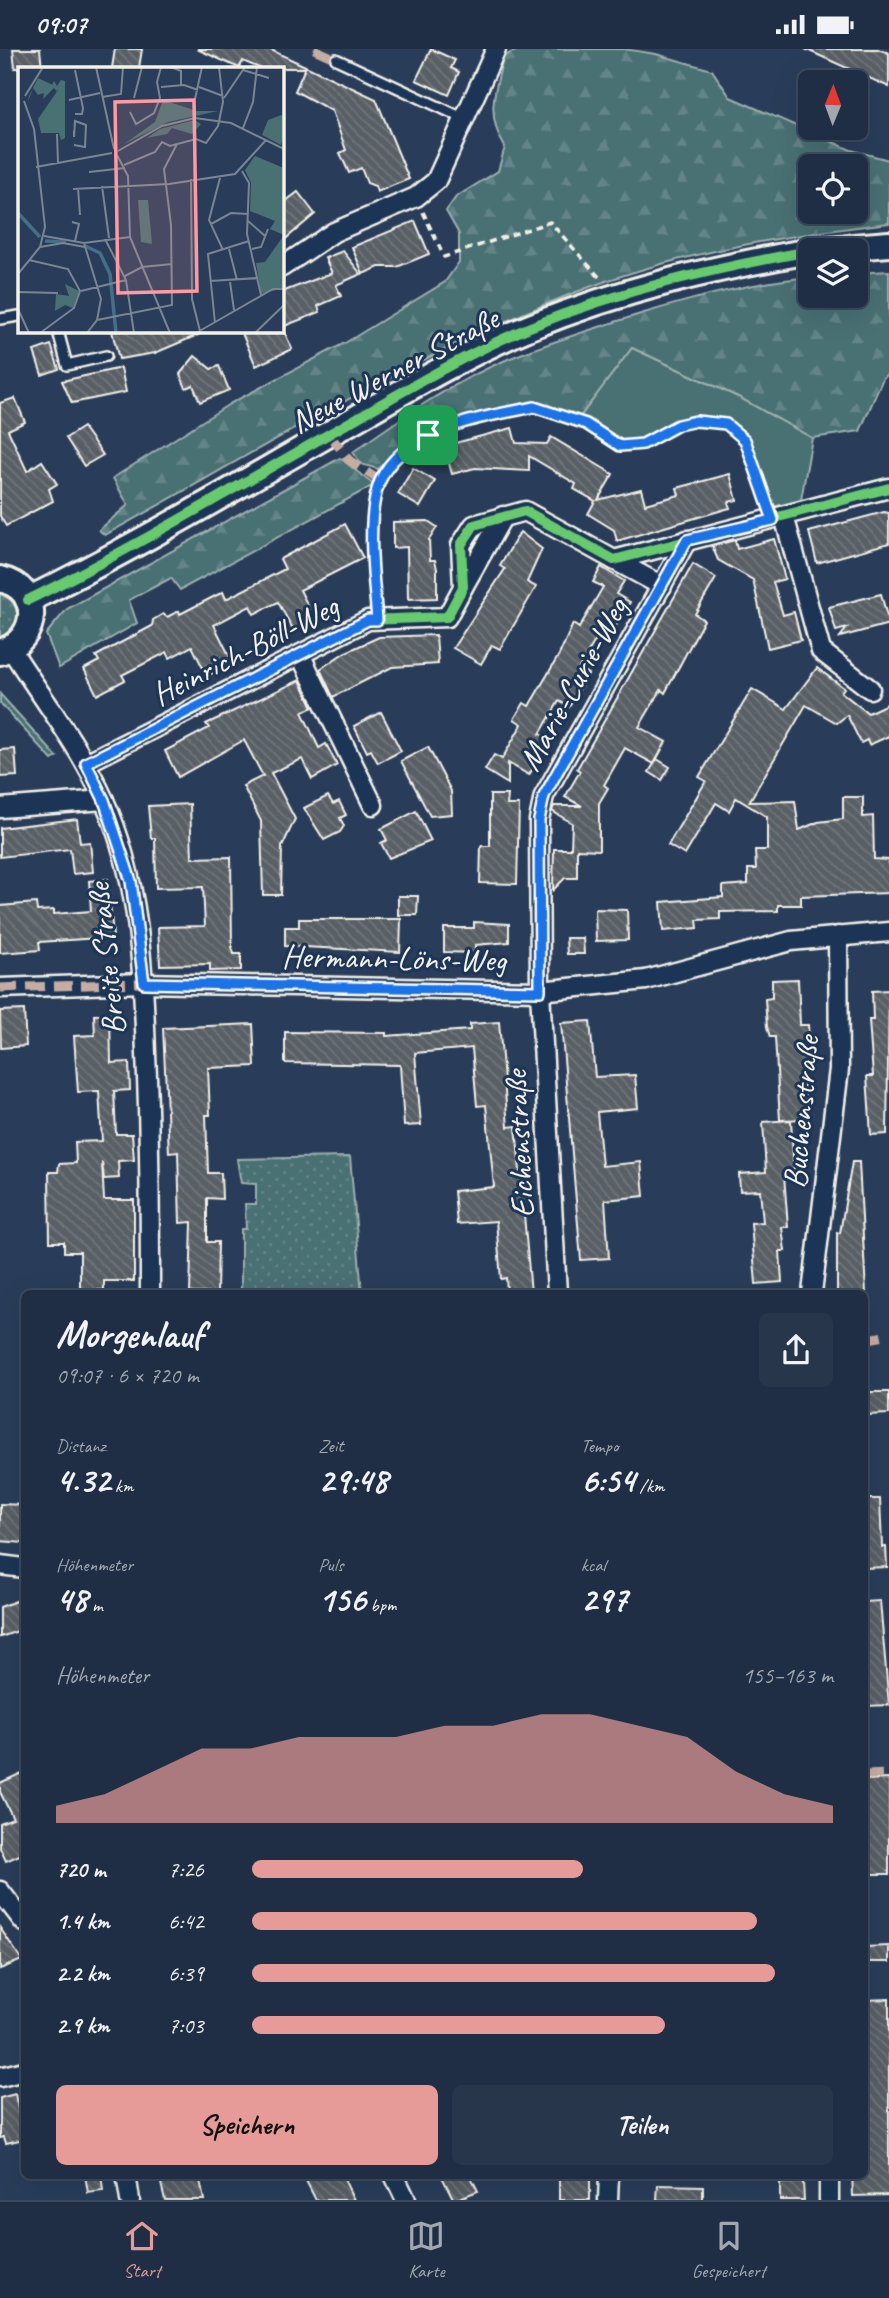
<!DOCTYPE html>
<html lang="de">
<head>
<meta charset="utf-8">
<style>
	:root { --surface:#1f2e44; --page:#27364b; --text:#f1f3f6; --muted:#a1a8b2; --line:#3c4a5d; --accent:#e69b98 }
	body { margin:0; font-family:Caveat,sans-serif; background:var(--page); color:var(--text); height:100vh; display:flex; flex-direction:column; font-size:26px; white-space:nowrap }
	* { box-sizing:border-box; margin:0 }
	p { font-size:23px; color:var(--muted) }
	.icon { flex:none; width:38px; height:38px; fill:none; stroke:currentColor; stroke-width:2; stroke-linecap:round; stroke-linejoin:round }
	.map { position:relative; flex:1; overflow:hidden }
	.details { position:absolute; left:21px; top:1241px; width:847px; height:889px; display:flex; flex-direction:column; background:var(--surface); border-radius:10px; box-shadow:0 7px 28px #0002,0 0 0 2px var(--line) }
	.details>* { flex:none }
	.needle { width:46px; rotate:1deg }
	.fabs { position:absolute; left:798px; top:21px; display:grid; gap:14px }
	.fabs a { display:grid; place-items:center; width:70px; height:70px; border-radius:10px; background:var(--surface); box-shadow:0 7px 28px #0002,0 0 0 2px var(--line); font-size:35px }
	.pin { position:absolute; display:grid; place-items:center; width:60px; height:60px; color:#fff; margin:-30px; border-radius:14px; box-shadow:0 4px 10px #0006 }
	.round { display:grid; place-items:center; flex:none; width:74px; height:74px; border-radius:10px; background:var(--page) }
	.summary { display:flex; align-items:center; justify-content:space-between; height:119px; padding:0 35px }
	h1 { font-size:38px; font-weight:600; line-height:52px }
	.stats { display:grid; grid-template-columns:repeat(3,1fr); gap:10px; height:119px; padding:7px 35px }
	.stats div { display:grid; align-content:center }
	.stats b { font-size:35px; font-weight:600 }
	.stats small { font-size:19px; font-weight:400 }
	.stats p { font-size:19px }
	.chart { height:196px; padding:14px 35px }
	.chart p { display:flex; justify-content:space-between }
	.chart svg { width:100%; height:126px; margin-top:7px; fill:var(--accent); opacity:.7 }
	.cta { display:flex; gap:14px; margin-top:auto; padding:14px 35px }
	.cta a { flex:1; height:80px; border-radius:10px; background:var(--accent); color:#111; font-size:28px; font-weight:600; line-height:80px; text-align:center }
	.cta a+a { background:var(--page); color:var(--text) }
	ul { padding:0 35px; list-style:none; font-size:23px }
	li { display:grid; grid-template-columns:112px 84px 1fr; align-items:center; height:52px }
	li i { height:18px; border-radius:9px; background:var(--accent) }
	.status { display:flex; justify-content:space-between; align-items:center; height:49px; padding:0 35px; background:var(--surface); direction:ltr }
	.status svg { height:19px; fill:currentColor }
	.tabs { display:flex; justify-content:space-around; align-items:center; height:98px; border-top:2px solid var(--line); background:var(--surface); font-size:19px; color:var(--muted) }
	.tabs a { display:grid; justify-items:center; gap:4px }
	.tabs .on { color:var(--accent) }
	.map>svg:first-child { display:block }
	.grass { fill:url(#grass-dots); stroke:#9eb0ae; stroke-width:2 }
	.forest { fill:url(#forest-firs); stroke:#9eb0ae; stroke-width:2; fill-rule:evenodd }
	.green { fill:#497073; stroke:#9eb0ae; stroke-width:2 }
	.building { fill:url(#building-back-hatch); stroke:#f4f1e8; stroke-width:2 }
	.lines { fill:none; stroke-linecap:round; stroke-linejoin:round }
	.lane-casing { stroke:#f4f1e8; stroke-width:14 }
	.street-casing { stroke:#f4f1e8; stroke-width:23 }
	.secondary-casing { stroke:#f4f1e8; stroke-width:30 }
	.path { stroke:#f4f1e8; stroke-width:3.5; stroke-dasharray:7 5; stroke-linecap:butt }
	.lane { stroke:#1d3557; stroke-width:9 }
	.street { stroke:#1d3557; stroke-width:18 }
	.secondary { stroke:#1d3557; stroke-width:24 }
	.quiet { stroke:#c7aca2; stroke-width:9; stroke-dasharray:18 9; stroke-linecap:butt }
	.cycleway-casing { stroke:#1d3557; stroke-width:15 }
	.cycleway { stroke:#67ca6e; stroke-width:10 }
	.route-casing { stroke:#fff; stroke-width:14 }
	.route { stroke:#1a73e8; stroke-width:9 }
	.labels { text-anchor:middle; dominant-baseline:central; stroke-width:6; stroke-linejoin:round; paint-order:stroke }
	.street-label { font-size:33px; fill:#f4f1e8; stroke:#1d3557 }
	.inset-river { fill:none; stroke:#446f89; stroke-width:3.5 }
	.inset-road { fill:none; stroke:#7a8593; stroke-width:2 }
	.view { fill:#ff9aa2; fill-opacity:0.15; stroke:#ff9aa2; stroke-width:3.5 }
	.inset-edge { fill:none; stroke:#f4f1e8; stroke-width:3.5 }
</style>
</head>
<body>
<div class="status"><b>09:07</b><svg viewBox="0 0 49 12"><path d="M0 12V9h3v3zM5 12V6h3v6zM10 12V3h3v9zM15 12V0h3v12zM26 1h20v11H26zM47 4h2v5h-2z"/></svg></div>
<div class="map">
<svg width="889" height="2151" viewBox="0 0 889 2151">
	<defs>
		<pattern id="grass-dots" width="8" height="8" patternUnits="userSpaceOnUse" patternTransform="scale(1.75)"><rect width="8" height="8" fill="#497073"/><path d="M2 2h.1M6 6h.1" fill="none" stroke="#648587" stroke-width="1.8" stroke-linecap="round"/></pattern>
		<pattern id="forest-firs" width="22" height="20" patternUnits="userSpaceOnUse" patternTransform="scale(1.75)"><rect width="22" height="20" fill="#497073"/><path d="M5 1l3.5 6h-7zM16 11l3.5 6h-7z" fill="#648587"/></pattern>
		<pattern id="building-back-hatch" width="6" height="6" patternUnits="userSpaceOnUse" patternTransform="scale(1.75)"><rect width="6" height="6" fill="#595f65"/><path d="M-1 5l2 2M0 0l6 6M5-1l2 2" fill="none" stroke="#71767b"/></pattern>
	</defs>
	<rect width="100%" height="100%" fill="#293d5a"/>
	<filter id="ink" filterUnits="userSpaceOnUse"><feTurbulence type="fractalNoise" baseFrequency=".0143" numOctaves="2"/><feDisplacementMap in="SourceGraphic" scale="14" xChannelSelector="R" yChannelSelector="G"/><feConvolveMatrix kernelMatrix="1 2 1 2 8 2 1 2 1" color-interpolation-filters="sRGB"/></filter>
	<g filter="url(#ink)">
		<g class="grass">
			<path d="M0 545C16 551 21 565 14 580L0 590Z"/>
			<path d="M0 645 57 708 52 711 0 654Z"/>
			<path d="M350 1108 362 1244H241V1180H246L245 1155H256V1135L241 1134 237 1110Z"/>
		</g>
		<g class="forest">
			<path d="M520 0H624L656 5 712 21 730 48 851 101 889 111V174C790 186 689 202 595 236 423 299 265 398 105 486L99 481 128 456 113 429 231 354 345 294 445 233 459 213V185L446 162 456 148 498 122 505 98C485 66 495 41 504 7ZM810 117H856V163H810Z"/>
			<path d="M889 222V323L883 329 860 382 812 389 740 349 632 299 580 368 532 353 466 367 424 384 378 420 361 415 353 403C402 368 453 333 508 310 553 292 598 278 644 264 698 248 754 233 810 228V247H856V224Z"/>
			<path d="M340 409 374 436 180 541 171 529 129 551 137 574 59 619 46 585 67 560Z"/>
		</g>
		<path class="green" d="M632 299 740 349 812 389 801 451 773 458 749 391 719 370 697 368 643 393H621L580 368Z"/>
		<g class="building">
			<path d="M13 0H40L42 19H15Z"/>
			<path d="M115 0H142L139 19H112Z"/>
			<path d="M197 0H269L376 50 409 130 377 143 375 137 367 134 361 119 349 124 340 104 346 101 332 62 295 42 305 19H259L243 12 239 19Z"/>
			<path d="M431 0 455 11 451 19 459 23 449 46 416 31Z"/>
			<path d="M805 0H878L889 4V38Z"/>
			<path d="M298 143 315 165 282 193V155Z"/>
			<path d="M415 172 429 205 397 218H379L363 225 352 198Z"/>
			<path d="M343 202 361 225 336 236 341 247 318 257 320 263 282 278V243L332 224 325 209Z"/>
			<path d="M112 282H207L155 304 119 310Z"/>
			<path d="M241 282H284L292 300 256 317Z"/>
			<path d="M51 296 59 320 42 326 34 302Z"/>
			<path d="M195 307 211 320 219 317 229 341 200 353 193 336 186 339 180 325Z"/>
			<path d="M121 319 126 343 72 354 62 332Z"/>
			<path d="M15 349 25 373 8 381 27 422 42 412 57 435 49 440 53 452 6 477 0 467V354Z"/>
			<path d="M83 378 103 406 84 417 66 389Z"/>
			<path d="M512 379 516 394 547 395 551 388 613 425 598 451 641 440 645 455 679 446 677 439 730 425 737 451 728 453 730 459 726 460 617 492 614 481 588 465 595 452 574 440 576 435 529 407V422L475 419 452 425 444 397Z"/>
			<path d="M413 419 435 432 420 458 398 445Z"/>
			<path d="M884 463 889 464V494L817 514 809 483Z"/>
			<path d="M428 472 437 478 429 491 430 511H435L437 520V549L408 550 407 498 393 499V473Z"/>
			<path d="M345 475 363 509 300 541 315 571 294 582 278 553 254 565 250 557 214 576 233 614 207 627 192 597 170 609 167 603 122 626 125 631 97 646 84 620 99 612 96 607 152 577 153 571 163 565 167 568 179 562 180 565 223 543 226 550 285 520 280 510Z"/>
			<path d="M520 483 542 500 527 533 536 538 500 600 492 596 481 615 453 599 505 520 500 517Z"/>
			<path d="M774 490 785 530 773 533 783 566 794 563 801 591 768 599 753 531 718 511 712 497 735 491 737 500Z"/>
			<path d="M693 515 716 529 695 565 704 571 665 644 661 641 639 678 666 693 654 715 625 699 604 736 608 739 599 754V801L577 800V829H565L553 841 554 800H571L572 774 552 762 554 757H582L565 748 580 722 577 720Z"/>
			<path d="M601 518 624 532 616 545 630 553 605 595 596 590 579 619 588 625 569 658 559 652 540 685 550 691 529 726 508 714V735L485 721 494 706 502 710 522 675 514 670 524 654 529 657 559 606 573 575 579 579 603 538 593 533Z"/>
			<path d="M881 545 889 575 840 588 847 579 836 582 829 558Z"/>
			<path d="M436 586 438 615 392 618 333 648 320 620 344 604 379 588Z"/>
			<path d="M817 619 844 639 841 643 868 664 889 654V687L869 696 867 691 861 694 847 666 837 674 806 656 749 753 795 752 799 781 818 773 843 770V748H863V768L873 767 874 810 889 811V844L801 847V856H778V862L720 863V870L697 871 698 879 663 882 661 853 723 848V837L748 835V820H756L755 801H767V768L736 749 729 762 716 754 685 806 668 796 706 732 699 728 752 640 786 660Z"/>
			<path d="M300 631 313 658 302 663 319 699 326 695 337 716 312 730 302 710 271 724 295 770 282 798 281 846H263L261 772 243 737 263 727 244 691 178 728 165 702 209 679 206 675Z"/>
			<path d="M381 663 401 702 378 714 371 701 367 703 354 677Z"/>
			<path d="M428 698 451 742 452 765 430 767 401 712Z"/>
			<path d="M15 700 17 727 0 728V701Z"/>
			<path d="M657 710 670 718 662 731 649 723Z"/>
			<path d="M490 746H508L507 756H519L517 835 480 834 481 797H490Z"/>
			<path d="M328 747 333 755 339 752 346 766 340 769 344 777 340 783 324 791 304 759Z"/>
			<path d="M190 755 192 809 231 808 232 898 234 905H241V921L210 922V915L160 916 158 878 205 877 203 838 156 839 155 789H151L148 757Z"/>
			<path d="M416 762 431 792 389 809 381 794 387 791 381 780Z"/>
			<path d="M77 770 80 794 90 793 93 823 73 825 70 800 0 808V779Z"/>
			<path d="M108 830 113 888 39 893 40 901 0 904V857L36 854 37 862 54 861V865L91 862 89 832Z"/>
			<path d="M398 847H418L417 866H398Z"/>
			<path d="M595 860 627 861 628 891 596 892Z"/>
			<path d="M299 870H401L400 903 285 897V878H299Z"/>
			<path d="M474 873 509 875V893L475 896V904L444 903V879H474Z"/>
			<path d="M566 889H583L584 905H567Z"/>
			<path d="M798 930 800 976H808L811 1016H802L807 1070 780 1071 775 988H770L767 978 765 950 772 949V931Z"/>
			<path d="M889 941 887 1085 871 1086 867 1027H873L869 971H873L872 942Z"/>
			<path d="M24 961 26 997 1 999 0 962Z"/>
			<path d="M110 965 111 1014 129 1013 130 1041 114 1042 116 1085H132L134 1111 118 1112 119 1129 104 1130 102 1113 104 1151H134V1232H104V1241H80V1203H64V1193H50L49 1123H58L59 1115 76 1114 75 1093 102 1092 99 1042 78 1043 74 987 95 986 94 966Z"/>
			<path d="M590 972 595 1028 635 1026 638 1059 597 1063 602 1117 641 1113 644 1147 605 1151 609 1209 581 1211 561 974Z"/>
			<path d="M499 973 508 1078 516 1077 531 1244H507L506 1229 501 1230 496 1172 457 1175 454 1142 494 1138 486 1056 477 1057 472 999 415 1004 421 1076 404 1077 400 1016 285 1014V983L386 984V987L470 981V975Z"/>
			<path d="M253 975 255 1017 208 1019 210 1066H206L208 1124H221L222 1150 207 1149V1193H218L217 1244H190L192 1173 180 1174 178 1103 169 1104 163 979Z"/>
			<path d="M791 1071 794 1125 784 1126 788 1178H782L785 1202H780L782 1233 756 1235 751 1174 763 1173 760 1141 740 1142 739 1125 766 1123 763 1073Z"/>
			<path d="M852 1113H859L866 1244H837V1184H840Z"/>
			<path d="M867 1343H889V1365L867 1366Z"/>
			<path d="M864 1450H880L882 1498H886L887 1518 864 1519Z"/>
			<path d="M0 1455 24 1456V1494L0 1492Z"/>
			<path d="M24 1549V1580L0 1588V1558Z"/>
			<path d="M880 1552 889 1656 866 1657 864 1553Z"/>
			<path d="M24 1723V1804L6 1812 0 1799V1774L13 1769 0 1743V1734Z"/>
			<path d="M889 1730V1825H864V1731Z"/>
			<path d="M0 1879 22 1911 0 1920Z"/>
			<path d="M889 1897V1913H864V1898Z"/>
			<path d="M889 1950V2146L853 2147 852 2126H864V1951Z"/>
			<path d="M15 2045 24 2090 6 2094 4 2088 0 2089V2049Z"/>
			<path d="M85 2126H101L103 2142 88 2144Z"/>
			<path d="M159 2126H199L204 2151H165Z"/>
			<path d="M303 2126H342L354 2151H316Z"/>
			<path d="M441 2126H470L478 2142 454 2151Z"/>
			<rect x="559" y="2128" width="31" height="23"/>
			<path d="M803 2133 804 2151H780V2134Z"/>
			<path d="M658 2136 703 2137V2151H657Z"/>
		</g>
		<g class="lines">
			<g class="lane-casing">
				<g id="lane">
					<path d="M336 10 465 70"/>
					<path d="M0 270 19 267"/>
					<path d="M58 282 67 316 106 307"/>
				</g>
			</g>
			<g class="street-casing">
				<g id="street">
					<path d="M282 218 334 183 416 148 436 132 496 0"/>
					<path d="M784 467 821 602 870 640"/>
					<path d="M614 511 662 537"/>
					<path d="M463 538 503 467"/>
					<path d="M11 600C42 649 79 696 103 749 140 829 143 919 146 1005 150 1085 150 1164 150 1244"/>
					<path d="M301 607 373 756"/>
					<path d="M86 714 368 571 447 568 463 538 461 496 474 476 525 462 614 511 889 439"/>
					<path d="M0 759 104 751"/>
					<path d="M0 939 143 934 540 942 646 931 791 892 889 883"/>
					<path d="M557 1244 540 942 539 771 544 747 687 491"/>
					<path d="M812 1244 839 1020 838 887"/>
					<path d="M0 1516 24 1519"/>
					<path d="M0 1842 24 1873"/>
					<path d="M0 2028 24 2022"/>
					<path d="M126 2126 130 2151"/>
					<path d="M394 2126 406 2151"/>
					<path d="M829 2126V2151"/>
					<path d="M608 2151 609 2126"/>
				</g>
			</g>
			<g class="secondary-casing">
				<g id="secondary">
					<path d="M816 201 889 195"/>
					<path d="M0 530C43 539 40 591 0 603"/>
					<path d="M28 551C136 498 239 436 343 377 404 342 465 305 530 278 621 241 714 219 810 202"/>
				</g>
			</g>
			<g class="path">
				<path d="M423 163 444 208 550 173 600 229"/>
				<path d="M376 552 373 466 380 432 398 409 428 386 468 372 534 358 586 375 620 397 643 395 678 376 697 372 726 375 745 391 766 452"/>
			</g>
			<use href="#lane" class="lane"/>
			<use href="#street" class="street"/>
			<use href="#secondary" class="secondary"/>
			<g class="quiet">
				<path d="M314 0 336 10"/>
				<path d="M329 385 349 411 380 432"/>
				<path d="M0 939 143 934"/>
				<path d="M864 1291 889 1286"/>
				<path d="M864 1726 889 1725"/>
			</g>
			<g class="cycleway-casing">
				<g id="cycleway">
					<path d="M28 551C136 498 239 436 343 377 404 342 465 305 530 278 621 241 714 219 810 202"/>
					<path d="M86 714 368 571 447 568 463 538 461 496 474 476 525 462 614 511 889 439"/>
				</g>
			</g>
			<use href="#cycleway" class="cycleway"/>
		</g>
	</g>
	<g class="lines" filter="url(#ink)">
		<g class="route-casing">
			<path id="route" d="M534 358 586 375 620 397 643 395 678 376 696 372 726 375 745 391 773 471 687 491 544 747 539 771 540 942 144 934 131 832 104 751 86 714 368 571H377C374 532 365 468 380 432 403 379 485 368 534 358Z"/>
		</g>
		<use href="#route" class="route"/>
	</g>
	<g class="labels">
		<g class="street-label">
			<text transform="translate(394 321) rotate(-28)">Neue Werner Straße</text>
			<text transform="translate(245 601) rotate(-27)">Heinrich-Böll-Weg</text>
			<text transform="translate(573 635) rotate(-61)">Marie-Curie-Weg</text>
			<text transform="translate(394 909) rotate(1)">Hermann-Löns-Weg</text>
			<text transform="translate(106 910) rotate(-96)">Breite Straße</text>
			<text transform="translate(801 1063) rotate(-85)">Buchenstraße</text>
			<text transform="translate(519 1095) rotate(-93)">Eichenstraße</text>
		</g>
	</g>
	<g transform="translate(18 18)">
		<rect width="266" height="266" fill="#293d5a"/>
		<path d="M43 13 47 14V71L43 73 41 66H23L20 52 40 23 34 18 36 14 39 19ZM266 47V66L263 78 244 68 250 53ZM120 133H130L134 177 123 175ZM47 217 61 224 55 241 47 238 37 244 38 227 51 229Z" fill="#497073"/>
		<path d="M20 11 39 20V25L36 21 25 32 26 26 20 28 15 21 10 35 11 29ZM145 33 179 44H200L150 55 106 77 137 55ZM177 53 183 57 174 67 154 61 149 67 129 71 142 62ZM237 89 266 101V221L243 227 238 196 247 195 266 168 252 162 257 154 232 144 233 116 227 103Z" fill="#497073"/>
		<path class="inset-river" d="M0 146 22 170M27 174 48 175M67 179 82 186 92 207 98 266"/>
		<path class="inset-road" d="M78 0 96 82M153 0 163 4V18M57 3 65 41 64 47H57M225 3 251 11M143 20 166 18 180 23M181 20 205 29M7 29 25 0M84 30 103 27 105 0M116 31 124 0M206 31 227 0M177 32 184 0M51 33 82 26M112 45 118 57 136 46 142 31 139 15 143 0M225 61 235 35 239 0M56 64V70L57 54 68 58 67 80 56 78M39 67 40 96M100 84 144 59 177 51 213 56 266 82M99 88 110 109 112 170 152 266M106 98 137 85 144 75 152 79 178 72 188 76 200 59 205 35 201 0M18 100 94 86M224 104 231 116 229 167 243 228M71 105 107 101M202 111 191 153 205 183M173 112 174 232 182 264M84 119 91 171M60 121 62 148M55 122 151 117 217 107 248 73M229 153 247 169M54 155 61 157 57 174M193 157 213 146 230 147M26 169 66 176 112 170M87 172 108 213 116 266M66 176 83 232 79 253 69 266M22 180 45 176 67 180M211 182 219 213M234 182 243 180 250 162M11 193 50 202 62 224 56 241 22 266M0 207 22 180 27 160 16 62 6 34M107 209 124 200 154 197M192 214 240 211M212 215 216 243M63 224 108 213M0 225 40 226M0 242 11 266M79 253 154 238 153 158 146 102 159 77M197 256 190 187 231 174M178 266 255 222H266M237 266 266 238"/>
		<path class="view" d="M176 33 179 224 100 226 97 35Z"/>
		<rect width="266" height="266" class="inset-edge"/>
	</g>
</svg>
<div class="fabs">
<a><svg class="needle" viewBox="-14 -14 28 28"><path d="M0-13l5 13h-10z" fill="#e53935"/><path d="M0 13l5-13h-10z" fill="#a1a8b2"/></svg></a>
<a><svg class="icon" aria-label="locate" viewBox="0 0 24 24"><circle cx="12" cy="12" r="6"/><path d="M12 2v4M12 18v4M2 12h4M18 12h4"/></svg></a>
<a><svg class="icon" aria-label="layers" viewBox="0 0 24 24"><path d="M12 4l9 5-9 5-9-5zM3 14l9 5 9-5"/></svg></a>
</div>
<div class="pin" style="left:428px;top:386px;background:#1e9e55"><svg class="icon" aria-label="arrive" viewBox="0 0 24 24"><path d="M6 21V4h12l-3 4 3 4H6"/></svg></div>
<section class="details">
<div class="summary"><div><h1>Morgenlauf</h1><p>09:07 · 6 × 720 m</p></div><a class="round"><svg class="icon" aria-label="share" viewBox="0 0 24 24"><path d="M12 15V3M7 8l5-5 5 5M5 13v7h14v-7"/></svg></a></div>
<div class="stats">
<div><p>Distanz</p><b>4.32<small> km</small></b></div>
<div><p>Zeit</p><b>29:48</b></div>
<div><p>Tempo</p><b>6:54<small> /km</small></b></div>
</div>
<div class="stats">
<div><p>Höhenmeter</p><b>48<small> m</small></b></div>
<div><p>Puls</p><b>156<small> bpm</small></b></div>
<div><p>kcal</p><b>297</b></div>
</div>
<div class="chart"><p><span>Höhenmeter</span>155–163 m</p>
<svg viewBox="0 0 160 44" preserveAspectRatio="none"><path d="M0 44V38L10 34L20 26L30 18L40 18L50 14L60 14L70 14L80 10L90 10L100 6L110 6L120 10L130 14L140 26L150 34L160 38V44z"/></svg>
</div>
<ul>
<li><b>720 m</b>7:26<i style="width:57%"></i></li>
<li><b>1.4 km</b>6:42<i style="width:87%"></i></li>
<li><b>2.2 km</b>6:39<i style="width:90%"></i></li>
<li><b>2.9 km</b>7:03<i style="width:71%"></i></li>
</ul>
<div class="cta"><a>Speichern</a><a>Teilen</a></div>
</section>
</div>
<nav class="tabs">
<a class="on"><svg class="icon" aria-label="home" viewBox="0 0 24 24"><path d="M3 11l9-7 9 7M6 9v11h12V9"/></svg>Start</a>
<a><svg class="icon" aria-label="map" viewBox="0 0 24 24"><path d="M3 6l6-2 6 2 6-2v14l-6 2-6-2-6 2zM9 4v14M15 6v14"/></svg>Karte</a>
<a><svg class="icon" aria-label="saved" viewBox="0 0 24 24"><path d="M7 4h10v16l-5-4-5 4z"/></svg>Gespeichert</a>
</nav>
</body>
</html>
